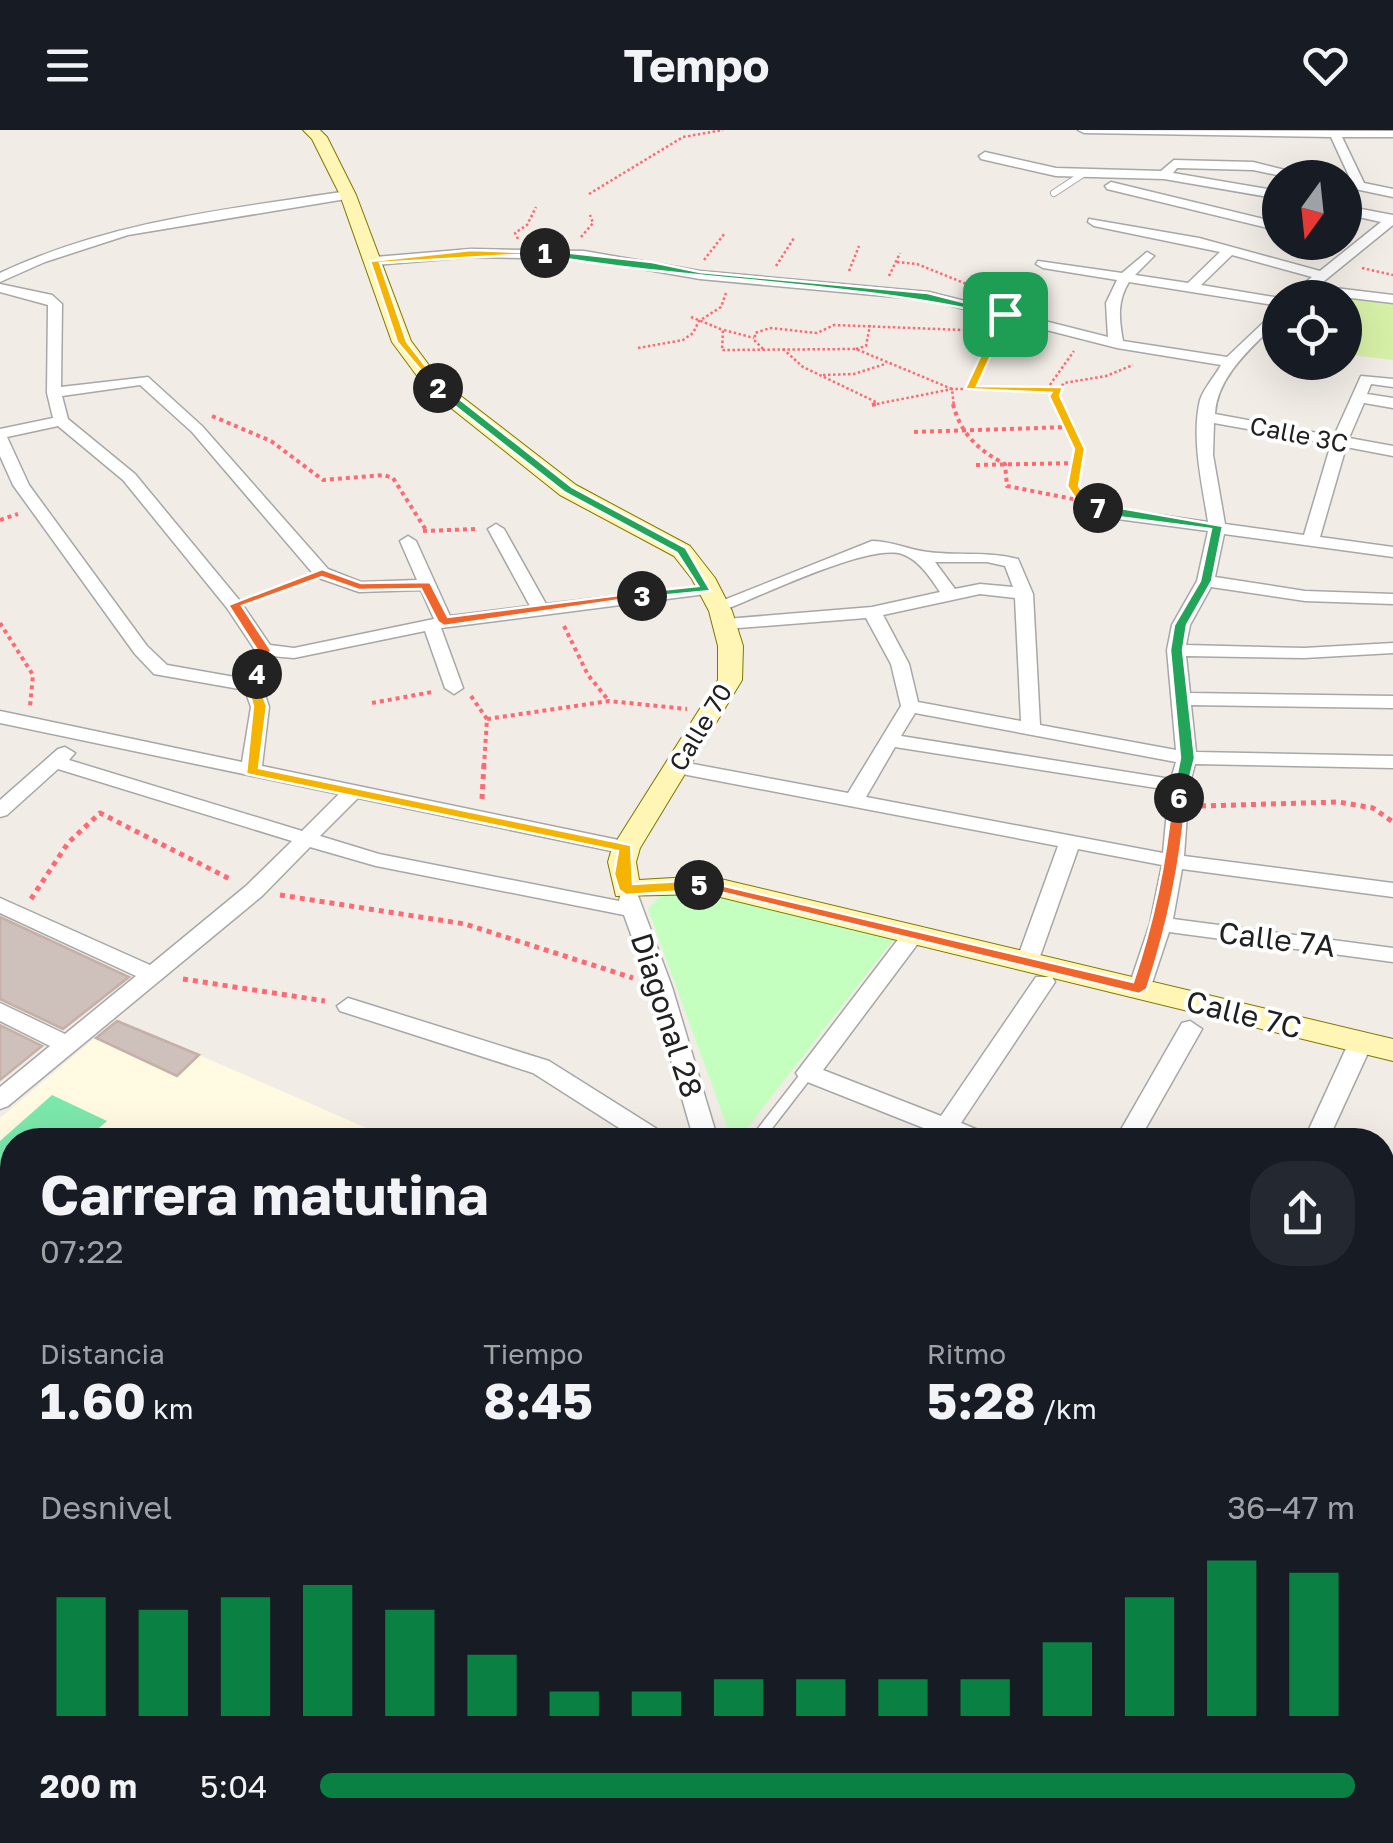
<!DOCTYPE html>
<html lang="es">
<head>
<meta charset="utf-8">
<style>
	:root { --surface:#171b24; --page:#242831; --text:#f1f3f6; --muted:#9ea1a6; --accent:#0b8043 }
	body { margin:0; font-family:"Golos Text",sans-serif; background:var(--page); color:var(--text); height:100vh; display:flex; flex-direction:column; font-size:38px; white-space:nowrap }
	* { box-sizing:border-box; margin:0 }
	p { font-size:32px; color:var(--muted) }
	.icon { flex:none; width:55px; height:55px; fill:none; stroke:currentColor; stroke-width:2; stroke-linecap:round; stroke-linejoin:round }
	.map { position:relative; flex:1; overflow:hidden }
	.drawer { position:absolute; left:0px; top:998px; width:1395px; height:718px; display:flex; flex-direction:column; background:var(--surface); border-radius:40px 40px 0 0; box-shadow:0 10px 40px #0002 }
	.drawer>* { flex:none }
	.needle { width:65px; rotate:195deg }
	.fabs { position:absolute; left:1262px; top:30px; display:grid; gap:20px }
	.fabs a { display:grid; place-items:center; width:100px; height:100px; border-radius:50%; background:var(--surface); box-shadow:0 10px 40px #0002; font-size:50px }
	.pin { position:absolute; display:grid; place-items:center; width:85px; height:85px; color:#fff; margin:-42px; border-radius:20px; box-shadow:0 5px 15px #0006 }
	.km { position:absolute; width:50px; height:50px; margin:-25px; border-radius:50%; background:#222; color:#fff; font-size:28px; line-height:50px; text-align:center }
	.round { display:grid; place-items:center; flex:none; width:105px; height:105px; border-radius:40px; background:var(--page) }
	.headline { display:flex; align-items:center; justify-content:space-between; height:170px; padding:0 40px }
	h1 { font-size:55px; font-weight:700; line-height:75px }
	.figures { display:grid; grid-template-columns:repeat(3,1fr); gap:15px; height:170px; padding:10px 40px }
	.figures div { display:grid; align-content:center }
	.figures b { font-size:50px; font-weight:700 }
	.figures small { font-size:28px; font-weight:400 }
	.figures p { font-size:28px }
	.chart { height:280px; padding:20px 40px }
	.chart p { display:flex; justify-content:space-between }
	.chart svg { width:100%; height:180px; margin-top:10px; stroke:var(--accent); stroke-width:6 }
	ul { padding:0 40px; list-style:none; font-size:32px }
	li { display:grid; grid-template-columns:160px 120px 1fr; align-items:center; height:75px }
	li i { height:25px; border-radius:12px; background:var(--accent) }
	header { display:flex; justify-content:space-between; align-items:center; height:130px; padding:0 40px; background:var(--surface); font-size:45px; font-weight:700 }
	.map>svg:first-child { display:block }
	.residential { fill:#dedddd }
	.education { fill:#fffae1 }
	.grass { fill:#d7f0a7 }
	.park { fill:#c5ffbf }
	.pitch { fill:#7ce8ac }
	.building { fill:#cec0bb; stroke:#c5afa6; stroke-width:2.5 }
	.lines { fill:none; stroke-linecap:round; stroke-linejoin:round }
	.lane-far1-casing { stroke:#a7a7a7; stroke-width:8 }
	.lane-casing { stroke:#a7a7a7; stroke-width:14 }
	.street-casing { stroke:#a7a7a7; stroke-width:3 }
	.secondary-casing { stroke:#7e7700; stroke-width:2 }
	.path-far2 { stroke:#ff6973; stroke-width:2.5; stroke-dasharray:2.5 2.5; stroke-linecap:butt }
	.path-far1 { stroke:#ff6973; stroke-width:4; stroke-dasharray:4 4; stroke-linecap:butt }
	.path { stroke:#ff6973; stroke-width:5; stroke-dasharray:5 5; stroke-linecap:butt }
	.lane-far1 { stroke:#fff; stroke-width:6 }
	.lane { stroke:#fff; stroke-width:11 }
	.street { fill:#fff; fill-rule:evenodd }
	.secondary { fill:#fff6b6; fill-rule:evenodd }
	.split-1 { fill:#22a559; stroke:#fff; stroke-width:2.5 }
	.split-2 { fill:#f5b400; stroke:#fff; stroke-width:2.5 }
	.split-3 { fill:#22a559; stroke:#fff; stroke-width:2.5 }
	.split-4 { fill:#f0652b; stroke:#fff; stroke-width:2.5 }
	.split-5 { fill:#f5b400; stroke:#fff; stroke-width:2.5 }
	.split-6 { fill:#f0652b; stroke:#fff; stroke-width:2.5 }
	.split-7 { fill:#22a559; stroke:#fff; stroke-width:2.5 }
	.split-8 { fill:#f5b400; stroke:#fff; stroke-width:2.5 }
	.labels { text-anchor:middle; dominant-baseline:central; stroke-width:8; stroke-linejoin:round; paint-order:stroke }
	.far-street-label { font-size:25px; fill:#202020; stroke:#fff }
	.street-label { font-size:30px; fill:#202020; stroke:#fff }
</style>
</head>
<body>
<header><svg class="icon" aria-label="menu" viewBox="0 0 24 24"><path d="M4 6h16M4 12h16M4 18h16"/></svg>Tempo<svg class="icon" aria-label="heart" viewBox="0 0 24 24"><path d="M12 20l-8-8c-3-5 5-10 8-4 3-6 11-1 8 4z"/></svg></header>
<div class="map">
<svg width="1393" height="1713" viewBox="0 0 1393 1713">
	<rect width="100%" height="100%" fill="#f1ece6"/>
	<path class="residential" d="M0 1401 12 1408V1632L0 1635Z"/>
	<g class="education">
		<path d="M116 890 199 925 394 1010H85L106 991 52 966 0 1011V988Z"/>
		<path d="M0 1070 12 1076V1148L0 1159V1088L4 1083 0 1081Z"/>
		<path d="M0 1187 12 1194V1330L0 1323Z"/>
	</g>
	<g class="grass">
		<path d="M1319 162 1393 171V230L1345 224V168H1312Z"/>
		<path d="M0 1476 12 1483V1632L0 1635Z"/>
	</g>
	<path class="park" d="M707 765 894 809 738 1010H732L648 779 660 766Z"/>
	<path class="pitch" d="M52 965 107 991 85 1010H12V1076L0 1070V1011Z"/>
	<g class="building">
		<path d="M0 787 129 847 63 899 0 869Z"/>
		<path d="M117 891 199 925 177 946 96 908Z"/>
		<path d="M0 895 42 916 0 950Z"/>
	</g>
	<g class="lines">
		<g class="lane-far1-casing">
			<path id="lane-far1" d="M1054 63 1086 42"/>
		</g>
		<g class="lane-casing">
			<path id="lane" d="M756 1010 808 943"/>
		</g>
		<g class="street-casing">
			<g id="street">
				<path d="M1078 0 1393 1V7H1342L1364 53 1393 59V67L1355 59 1331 7 1084 3Z"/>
				<path d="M985 22 1056 38 1161 41 1174 30 1253 32 1317 48H1291L1253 40 1177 38 1173 43 1280 61V69L1164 49 1056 46 981 29 979 26Z"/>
				<path d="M1111 52 1280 93V101L1107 59 1105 56Z"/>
				<path d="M348 61 354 65 352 68 128 105 45 132 0 152V143C110 91 229 79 348 61Z"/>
				<path d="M1345 76 1393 85V95L1318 156 1393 165V173L1309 163 1303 168H1287L1312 147 1232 125 1201 155 1280 168V176L1129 152C1117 171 1119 189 1123 211L1227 227 1280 177V189C1254 216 1217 245 1215 284L1334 306 1361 246 1393 249V257L1371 254 1367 264 1393 268V278L1364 273 1349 308 1393 316V326L1346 317 1320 407 1393 417V427L1224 404 1215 447 1305 461 1393 464V474L1305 471 1211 457 1190 495 1186 515 1304 518 1393 513V523L1304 528 1186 526 1190 563 1393 566V578L1191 575 1196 622 1393 626V638L1195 634 1189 656 1184 726 1393 753V767L1182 739 1173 789 1393 818V832L1169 802 1150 859 1139 867 1128 859 1150 794 1162 735 1078 719 1038 832 1027 839 1016 832 1058 716 677 643 667 637 677 631 848 663 901 576 891 534 866 488 726 499 717 494 726 489 872 477 940 462C930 447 919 430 902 424 869 413 761 466 724 480H712L709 476 872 411C892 411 909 420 928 422 960 426 986 421 1018 429L1033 464 1040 595 1176 620 1167 520 1172 495 1197 451 1208 401 1110 388 1102 383 1110 378 1208 392C1202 353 1191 308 1200 270 1204 258 1215 246 1221 235L1117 218 929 170 700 149 584 129 471 127 375 135 368 131 375 127 471 119 584 121 700 141 929 162 1108 207 1106 173 1117 150 1043 138 1036 134 1038 131 1122 143 1147 122 1154 126 1135 145 1188 153 1220 122 1094 96 1088 92 1089 89 1199 108 1320 141 1381 92 1345 84ZM1214 293 1331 314 1304 405 1225 394 1213 325ZM935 432H987L1005 436 1013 457 980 454 955 459ZM980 464 1015 468 1021 591 918 572 909 534 883 485ZM915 583 1176 632 1171 649 901 606ZM895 617 1169 660 1163 723 866 667Z"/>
				<path d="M0 154 52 165 62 174 61 257 148 247 202 296 328 439 361 452 417 450 400 411 408 406 416 411 450 486 530 476 488 399 496 394 504 399 546 474 712 455 715 459 706 464 441 498 463 558 454 564 445 558 425 501 294 528 271 526 262 556 269 577 262 636 633 713 636 718 626 724 358 668 320 706 379 724 619 771 621 763H637L672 857 718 1010H694L650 857 624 785 376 736 310 717 262 766 8 976 0 979V957L50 916 0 891V873L65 904 136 846 0 783V768L150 835 246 756 292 711 58 639 7 685 0 687V670L58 619 65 617 75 623 69 630 302 701 339 664 0 593V581L242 632 251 577 245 560 154 544 135 524 13 355 0 326V299L53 288 47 263 48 175 0 162ZM140 255 192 302 316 447 359 462 421 460 434 489 294 518 270 515 240 471 135 344 68 289 62 266ZM58 296 123 350 227 478 255 520 246 549 167 535 147 516 29 355 7 307Z"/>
				<path d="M914 797 925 804 823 940 941 986 1036 847H1052L1055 852 961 993 988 1004 991 1010H954L800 949 796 943 906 799Z"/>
				<path d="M348 868 549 931 665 1004 668 1010H638L533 943 340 881 337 876Z"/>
				<path d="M1190 891 1202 899 1139 1010H1115L1182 893Z"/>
				<path d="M1361 904 1373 912 1328 1010H1304L1349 912Z"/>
				<path d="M1382 1159 1393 1162V1183L1382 1180Z"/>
				<path d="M1393 1309V1358L1382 1363V1313Z"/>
				<path d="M12 1645V1684L0 1689V1650Z"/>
				<path d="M184 1702H225L221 1713H179Z"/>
				<path d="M379 1702H413L418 1713H383Z"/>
				<path d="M603 1702H644L640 1713H598Z"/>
				<path d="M953 1702H1016L1012 1713H957Z"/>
			</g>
		</g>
		<g class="secondary-casing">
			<path id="secondary" d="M303 0H320L327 7 356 65 411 211 440 250 576 355 690 416 715 448 732 481 743 516 742 550 640 718 636 732 639 750 708 746 1393 909V931L708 764 616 766 608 732 612 718 718 550V516L709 481 692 449 674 426 560 365 426 258 392 212 340 65 312 9Z"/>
		</g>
		<g class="path-far2">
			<path d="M589 64 683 7 723 0"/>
			<path d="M581 107 593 93 590 85"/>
			<path d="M518 109 515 103 527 95 536 77"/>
			<path d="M704 130 725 103"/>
			<path d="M897 132 917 134 979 159"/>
			<path d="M776 136 794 108"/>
			<path d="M1362 138 1393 145"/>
			<path d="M849 141 859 116"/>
			<path d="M889 146 900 123"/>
			<path d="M1014 169 1022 165 1027 151 1035 145"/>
			<path d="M691 187 723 200 722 220 856 219 952 259 954 277"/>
			<path d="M724 200 754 208"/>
			<path d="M638 218 683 210 693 203 699 191 721 177 726 163"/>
			<path d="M763 219 755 211V203L770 198 817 203 834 195 989 201"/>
			<path d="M783 219 803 237 876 272"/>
			<path d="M856 219 866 216 870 195"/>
			<path d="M823 245 854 244 885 234"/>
			<path d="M971 257 997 199"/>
			<path d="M1047 259 1074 221"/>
			<path d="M872 275 952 259H1047"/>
			<path d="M1059 277 1054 266 1064 253 1106 246 1133 235"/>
		</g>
		<g class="path-far1">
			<path d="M953 274C960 303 979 321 1005 334L1007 356 1083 371"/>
			<path d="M1058 274 1079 319 1073 355 1083 371 1094 376"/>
			<path d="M872 275 876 274"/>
			<path d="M212 286 271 311 323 350 384 345 393 348 426 400"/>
			<path d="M914 302 1069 297"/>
			<path d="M976 335 1076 333"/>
			<path d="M0 390 18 384"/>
			<path d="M423 401 477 399"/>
			<path d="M251 468 302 449"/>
			<path d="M0 493 33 545 30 576"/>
			<path d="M564 496 588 545 609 571"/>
			<path d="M471 566 487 589 484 636"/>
			<path d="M372 573 432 562"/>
			<path d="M487 589 609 571 687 579"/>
		</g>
		<g class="path">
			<path d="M482 669 484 633"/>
			<path d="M1201 676 1339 672 1373 678 1393 692"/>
			<path d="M280 765 465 794 633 848"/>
			<path d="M31 769 68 713 100 683 232 750"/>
			<path d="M183 849 325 871"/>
		</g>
		<use href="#lane-far1" class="lane-far1"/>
		<use href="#lane" class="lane"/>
		<use href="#street" class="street"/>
		<use href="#secondary" class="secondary"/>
	</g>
	<path class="split-1" d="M545 120 652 132 700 142 928 163 1010 184 1005 187C853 151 695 152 542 125Z"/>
	<path class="split-2" d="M471 120 550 123 380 133 407 212 443 258 438 261 397 212 370 131Z"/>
	<path class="split-3" d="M434 255H442L572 357 686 418 711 461 638 468 636 466 642 462 698 456 677 423 564 362 434 260Z"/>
	<path class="split-4" d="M322 439 361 453 430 452 448 487 642 462 648 466 444 496 438 492 421 459 359 460 322 447 242 476 271 520 264 544 252 547 257 520 228 475Z"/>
	<path class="split-5" d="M257 540 264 544 260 556 267 576 259 638 631 715 633 754 699 750 706 755 699 760 626 765 619 760 614 744 618 721 246 644 253 576 247 556 250 544Z"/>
	<path class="split-6" d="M1179 663 1186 668C1181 735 1168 795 1147 859L1139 864 691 755 699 750 1133 852C1154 791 1166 732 1172 668Z"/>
	<path class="split-7" d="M1098 374 1223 396 1212 451 1187 495 1183 520 1195 628 1184 671 1172 668 1180 628 1170 520 1174 495 1200 451 1211 399 1110 386 1094 380Z"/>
	<path class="split-8" d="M1005 180 1010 184 977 256 1063 257 1060 266 1085 319 1079 356 1087 369 1102 375V380L1079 374 1067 356 1074 319 1049 266 1051 263 965 259 1000 184Z"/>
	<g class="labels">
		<g class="far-street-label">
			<text transform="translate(1299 304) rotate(11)">Calle 3C</text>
			<text transform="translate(700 597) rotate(-59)">Calle 70</text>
		</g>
		<g class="street-label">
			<text transform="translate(1277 809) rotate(7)">Calle 7A</text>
			<text transform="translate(1244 884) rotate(14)">Calle 7C</text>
			<text transform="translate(667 885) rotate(72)">Diagonal 28</text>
		</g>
	</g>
</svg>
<div class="fabs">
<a><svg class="needle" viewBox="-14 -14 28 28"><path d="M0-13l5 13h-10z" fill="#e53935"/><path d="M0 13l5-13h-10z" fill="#9ea1a6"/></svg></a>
<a><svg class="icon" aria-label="locate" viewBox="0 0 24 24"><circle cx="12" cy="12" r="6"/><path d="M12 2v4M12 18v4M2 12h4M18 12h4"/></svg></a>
</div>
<div class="pin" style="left:1005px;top:184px;background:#1e9e55"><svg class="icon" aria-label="arrive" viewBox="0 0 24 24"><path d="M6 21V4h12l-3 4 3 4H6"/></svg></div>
<b class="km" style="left:545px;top:123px">1</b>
<b class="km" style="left:438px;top:258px">2</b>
<b class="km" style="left:642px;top:466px">3</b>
<b class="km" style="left:257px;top:544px">4</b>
<b class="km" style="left:699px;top:755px">5</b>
<b class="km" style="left:1179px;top:668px">6</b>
<b class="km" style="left:1098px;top:378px">7</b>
<section class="drawer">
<div class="headline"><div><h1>Carrera matutina</h1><p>07:22</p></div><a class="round"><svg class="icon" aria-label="share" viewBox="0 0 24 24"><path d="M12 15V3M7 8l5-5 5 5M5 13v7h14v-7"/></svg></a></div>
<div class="figures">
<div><p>Distancia</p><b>1.60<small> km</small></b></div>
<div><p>Tiempo</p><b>8:45</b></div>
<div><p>Ritmo</p><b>5:28<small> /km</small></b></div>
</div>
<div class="chart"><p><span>Desnivel</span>36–47 m</p>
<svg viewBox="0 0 160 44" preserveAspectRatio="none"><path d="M5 44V15M15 44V18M25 44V15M35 44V12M45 44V18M55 44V29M65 44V38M75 44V38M85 44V35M95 44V35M105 44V35M115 44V35M125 44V26M135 44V15M145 44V6M155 44V9"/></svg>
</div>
<ul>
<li><b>200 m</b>5:04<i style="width:100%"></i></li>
</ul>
</section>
</div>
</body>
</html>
